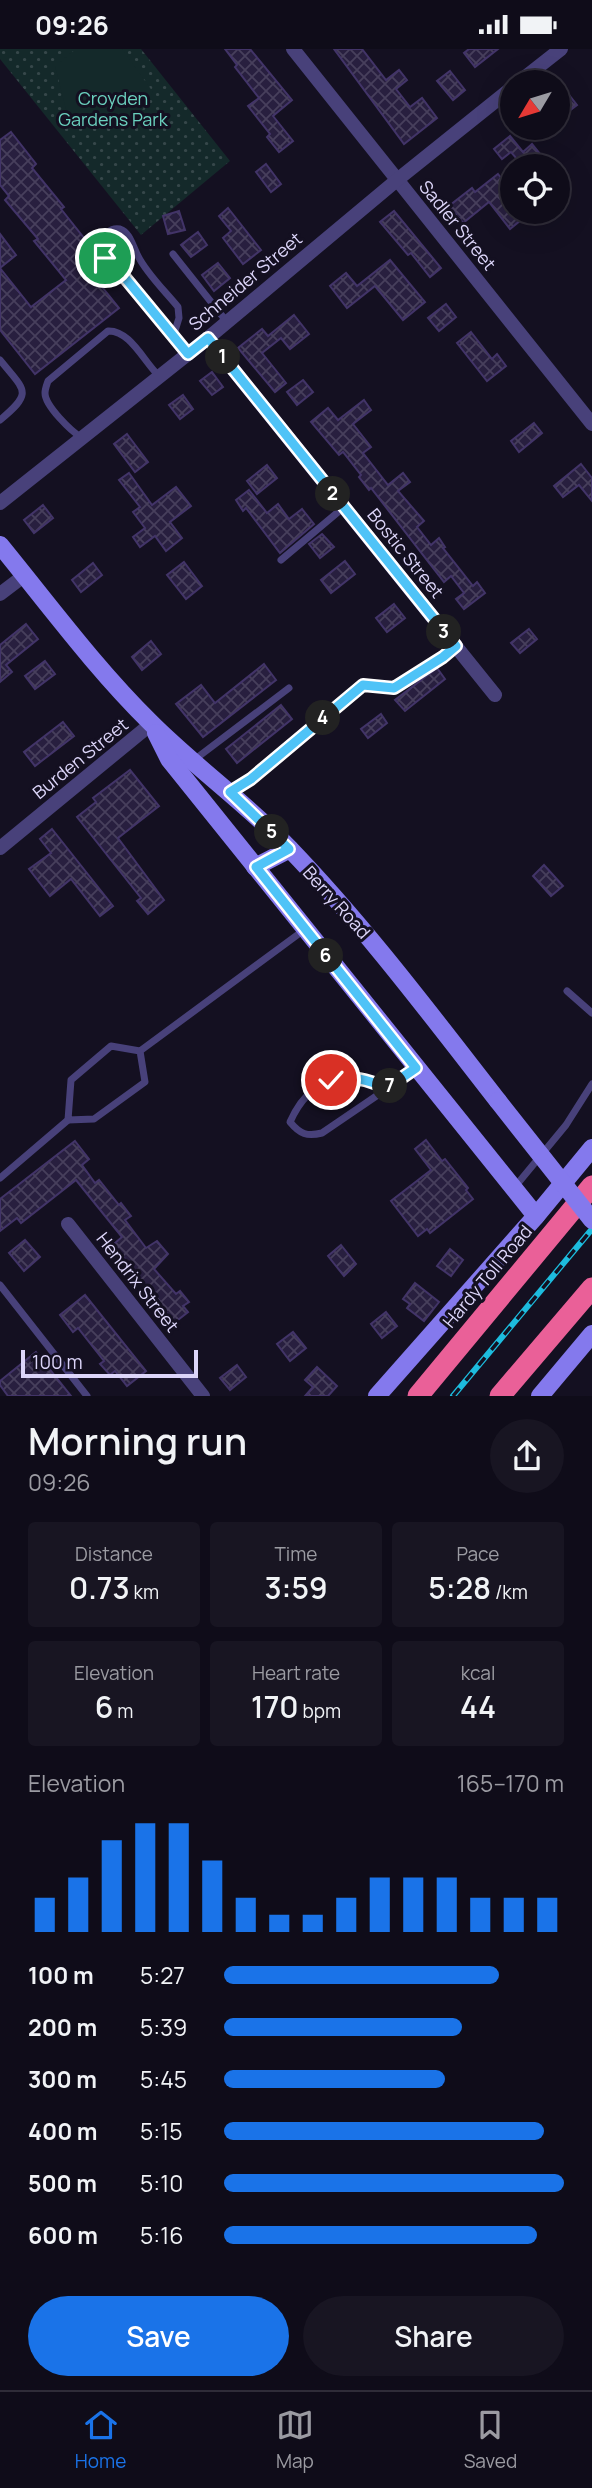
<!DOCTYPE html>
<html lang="en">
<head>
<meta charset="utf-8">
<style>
	:root { --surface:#0f0c19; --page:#181522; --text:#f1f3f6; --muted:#9b9ba2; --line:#2f2c38; --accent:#1a73e8 }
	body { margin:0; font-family:Manrope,sans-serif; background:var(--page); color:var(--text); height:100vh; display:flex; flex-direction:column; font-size:26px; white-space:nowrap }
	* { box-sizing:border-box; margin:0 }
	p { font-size:23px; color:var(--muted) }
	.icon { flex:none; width:38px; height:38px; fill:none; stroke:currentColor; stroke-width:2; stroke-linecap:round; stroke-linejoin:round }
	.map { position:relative; height:1347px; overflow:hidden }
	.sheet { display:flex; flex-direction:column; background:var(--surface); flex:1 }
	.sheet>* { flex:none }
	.needle { width:46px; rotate:232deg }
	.controls { position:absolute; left:500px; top:21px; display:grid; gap:14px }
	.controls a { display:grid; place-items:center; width:70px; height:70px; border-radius:50%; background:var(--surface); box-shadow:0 7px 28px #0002,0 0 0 2px var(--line); font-size:35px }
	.scale { position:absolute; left:21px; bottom:18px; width:177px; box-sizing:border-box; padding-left:7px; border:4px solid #dcd5f9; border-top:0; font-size:19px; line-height:24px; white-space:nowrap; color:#dcd5f9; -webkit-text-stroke:5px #141021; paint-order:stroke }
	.pin { position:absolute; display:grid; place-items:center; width:60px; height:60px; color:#fff; margin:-30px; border:4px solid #fff; border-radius:50%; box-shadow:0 2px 7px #0007 }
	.km { position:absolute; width:35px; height:35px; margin:-18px; border-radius:50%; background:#222; color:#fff; font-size:19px; line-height:35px; text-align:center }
	.round { display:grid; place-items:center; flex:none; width:74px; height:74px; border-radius:37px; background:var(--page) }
	.overview { display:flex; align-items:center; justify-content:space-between; height:119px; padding:0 28px }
	h1 { font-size:38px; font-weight:600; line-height:52px }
	.stats { display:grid; grid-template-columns:repeat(3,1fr); gap:10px; height:119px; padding:7px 28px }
	.stats div { display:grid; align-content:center; border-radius:7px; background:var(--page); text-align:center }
	.stats b { font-size:30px; font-weight:600 }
	.stats small { font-size:19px; font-weight:400 }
	.stats p { font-size:19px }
	.chart { height:196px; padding:14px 28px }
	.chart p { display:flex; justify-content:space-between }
	.chart svg { width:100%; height:126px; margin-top:7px; stroke:var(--accent); stroke-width:6 }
	.cta { display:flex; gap:14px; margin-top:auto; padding:14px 28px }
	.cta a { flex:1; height:80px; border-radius:42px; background:var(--accent); color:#fff; font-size:28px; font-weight:600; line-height:80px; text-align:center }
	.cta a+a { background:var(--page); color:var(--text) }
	ul { padding:0 28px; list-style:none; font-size:23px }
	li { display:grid; grid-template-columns:112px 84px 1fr; align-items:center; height:52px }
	li i { height:18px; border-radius:9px; background:var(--accent) }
	.status { display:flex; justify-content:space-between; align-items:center; height:49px; padding:0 35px; background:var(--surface); direction:ltr }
	.status svg { height:19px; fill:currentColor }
	.tab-bar { display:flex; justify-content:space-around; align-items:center; height:98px; border-top:2px solid var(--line); background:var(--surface); font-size:19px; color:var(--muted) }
	.tab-bar a { display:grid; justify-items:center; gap:4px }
	.tab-bar .current { color:var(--accent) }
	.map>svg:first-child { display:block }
	.green { fill:url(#green-dots) }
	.pitch { fill:#14292a }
	.building { fill:url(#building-cross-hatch); stroke:#423468; stroke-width:2 }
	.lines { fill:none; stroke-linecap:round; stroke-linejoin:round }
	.lane { stroke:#48417a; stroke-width:7 }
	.street { stroke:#48417a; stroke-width:14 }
	.secondary { stroke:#8479ed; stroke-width:18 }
	.highway { stroke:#ea6098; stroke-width:21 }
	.rail-casing { stroke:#1dbcde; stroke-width:6 }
	.rail { stroke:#141021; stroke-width:3.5; stroke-dasharray:10; stroke-linecap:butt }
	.secondary-bridge { stroke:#8479ed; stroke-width:18 }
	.route-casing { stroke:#fff; stroke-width:14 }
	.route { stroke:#4fc3f7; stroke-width:9 }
	.labels { text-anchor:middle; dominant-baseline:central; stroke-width:6; stroke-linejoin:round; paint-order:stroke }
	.park-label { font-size:18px; fill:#6bd0be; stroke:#141021 }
	.street-label { font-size:18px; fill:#dcd5f9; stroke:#141021 }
</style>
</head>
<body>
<div class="status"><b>09:26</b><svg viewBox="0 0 49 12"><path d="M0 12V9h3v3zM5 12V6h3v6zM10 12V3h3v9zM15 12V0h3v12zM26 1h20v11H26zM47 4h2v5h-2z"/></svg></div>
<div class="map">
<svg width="592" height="1347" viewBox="0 0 592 1347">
	<defs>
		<pattern id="green-dots" width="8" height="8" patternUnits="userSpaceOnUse" patternTransform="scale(1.75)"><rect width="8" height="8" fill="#14292a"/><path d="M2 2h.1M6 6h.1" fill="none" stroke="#36474a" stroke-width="1.8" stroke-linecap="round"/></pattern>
		<pattern id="building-cross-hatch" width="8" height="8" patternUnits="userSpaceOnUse" patternTransform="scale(1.75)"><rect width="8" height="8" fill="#281f3f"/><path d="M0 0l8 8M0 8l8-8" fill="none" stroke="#473f5c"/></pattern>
	</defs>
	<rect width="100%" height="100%" fill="#141021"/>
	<path class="green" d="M0 0H141L230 112 141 186 0 10Z"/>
	<path class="pitch" d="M76 0H122L153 43 134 74 67 64 55 17Z"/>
	<g class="building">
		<path d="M225 0H250L292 51 273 67 293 92 279 103 267 88 270 85 248 57 259 49 235 18 237 16Z"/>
		<path d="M334 0H362L386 31 399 21 407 31 396 40 410 58 422 49 437 69 404 95Z"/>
		<path d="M469 0H498L475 18 464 4Z"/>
		<path d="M450 22 465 41 453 51 437 32Z"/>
		<path d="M566 42 577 56 564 66 558 60V48Z"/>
		<path d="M11 83 36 115 32 119 64 158 61 160 92 199 79 209 119 259 35 325 0 281V185L16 206 0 219 31 258 66 231 34 192 38 190 5 151 9 147 0 136V91Z"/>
		<path d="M510 87 523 103 532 95 541 106 527 117H523L511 103 502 110 494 100Z"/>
		<path d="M266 115 281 135 271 143 256 123Z"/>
		<path d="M498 125 513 144 505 150 521 171 510 180 489 153 463 174 449 157 472 139 475 143Z"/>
		<path d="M228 159 261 201 243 215 223 189 231 182 219 167Z"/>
		<path d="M179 162 185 181 168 185 163 167Z"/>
		<path d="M394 162 441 219 430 228 411 204 408 206 380 173Z"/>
		<path d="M198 183 207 196 191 208 181 196Z"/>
		<path d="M390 211 425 253 403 271 375 237 347 259 330 237 346 224 357 237Z"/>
		<path d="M218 214 230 229 214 242 202 226Z"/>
		<path d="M446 255 456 268 439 282 428 269Z"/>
		<path d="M294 266 309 285 290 300 281 289 262 304 286 334 275 343 238 299 262 280 268 287Z"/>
		<path d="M471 283 492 310 497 305 506 317 487 332 457 294Z"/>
		<path d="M212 323 223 338 212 346 200 332Z"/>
		<path d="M303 331 313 343 297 356 287 343Z"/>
		<path d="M183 346 193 360 180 370 169 356Z"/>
		<path d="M364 351 371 361 353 375 371 398 363 404 388 436 403 424 410 433 398 442 424 472 417 478 431 496 439 489 445 498 443 499 473 537 477 533 485 544 464 560 456 550 464 544 451 527 444 533 371 439 369 441 359 428 361 426 343 403 339 406 311 373 328 359 338 371Z"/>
		<path d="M534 374 542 384 519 403 511 392Z"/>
		<path d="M127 385 148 413 135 423 114 395Z"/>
		<path d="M581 415 592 429V452L579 436 563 448 554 437Z"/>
		<path d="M267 416 277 429 257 445 247 432Z"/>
		<path d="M129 424 152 456 176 438 191 457 170 473 182 489 166 502 155 487 140 498 133 488 145 479 133 463 140 458 119 431Z"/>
		<path d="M249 441 267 464 278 455 289 470 302 460 314 475 280 504 246 459 243 462 236 451Z"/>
		<path d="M43 456 53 469 34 484 24 471Z"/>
		<path d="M322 485 334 498 320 509 309 495Z"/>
		<path d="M345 512 355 525 331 544 321 531Z"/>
		<path d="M184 513 202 537 186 550 167 526Z"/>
		<path d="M93 514 102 526 81 543 72 531Z"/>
		<path d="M394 555 405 569 387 583 376 569Z"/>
		<path d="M26 575 38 590 6 616 12 623 0 633V596Z"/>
		<path d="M529 580 537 590 520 604 511 594Z"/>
		<path d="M151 592 161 605 142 621 132 608Z"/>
		<path d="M45 612 55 625 35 640 25 627Z"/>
		<path d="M264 615 276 631 203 688 176 655 201 636 215 654Z"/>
		<path d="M437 619 445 630 405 662 395 651Z"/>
		<path d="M281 656 292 670 237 714 226 700Z"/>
		<path d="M381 665 387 674 368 689 361 680Z"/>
		<path d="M63 673 74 687 35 717 24 703Z"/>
		<path d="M130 721 159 757 118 789 164 851 148 865 137 852 141 849 77 768 96 753 93 749Z"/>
		<path d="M52 780 113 857 100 867 71 830 50 847 29 820 51 804 40 790Z"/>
		<path d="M544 816 563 837 551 847 533 827Z"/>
		<path d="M426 1091 442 1112 445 1110 468 1139 466 1141 473 1150 430 1184 427 1180 418 1187 391 1152 431 1121 415 1100Z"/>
		<path d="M75 1092 89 1110 82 1116 95 1134 99 1131 119 1156 121 1154 131 1167 125 1171 146 1199 157 1192 168 1205 154 1220 176 1245 180 1242 189 1253 183 1257 188 1263 174 1274 151 1242 149 1244 126 1216 128 1214 114 1195 122 1188 76 1131 21 1174 17 1169 0 1182V1150Z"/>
		<path d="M25 1191 40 1208 24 1222 9 1204Z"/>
		<path d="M341 1196 356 1215 344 1227 328 1207Z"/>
		<path d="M450 1200 463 1211 451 1227 437 1217Z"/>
		<path d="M415 1234 439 1253 424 1272 407 1259 410 1255 403 1250Z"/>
		<path d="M85 1246 146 1322 127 1337 115 1322 110 1326 100 1315 104 1312 78 1279 73 1283 60 1266Z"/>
		<path d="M386 1263 397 1277 382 1289 371 1275Z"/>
		<path d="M293 1283 306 1299 290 1312 277 1295Z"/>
		<path d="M36 1303 71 1347H8L0 1336V1332Z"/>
		<path d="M237 1316 246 1328 230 1341 220 1329Z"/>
		<path d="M317 1318 337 1337 328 1347H305L313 1338 305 1331Z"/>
	</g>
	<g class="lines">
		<g class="lane">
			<path d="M173 205 227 273"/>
			<path d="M174 285 179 269 178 258C165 242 147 225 138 207 133 198 130 183 120 180 110 178 103 187 99 195L100 202 117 219 188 305"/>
			<path d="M0 311C25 342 34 343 0 371"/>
			<path d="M82 389C71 382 45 357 45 344 45 340 47 335 48 332L108 282C130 281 144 313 159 327"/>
			<path d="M281 511 344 458"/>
			<path d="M194 711 289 639"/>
			<path d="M231 743 251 730 363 636 394 639 443 608 455 597"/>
			<path d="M567 942 592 964"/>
			<path d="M140 1002 145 1033 94 1070 68 1071 71 1031 111 997 140 1002 304 881"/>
			<path d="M387 1039C344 1021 310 1028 290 1073 300 1085 307 1088 322 1084L416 1020"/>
			<path d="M0 1129 68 1071"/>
			<path d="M514 1139 566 1076 592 1035"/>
			<path d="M0 1236 87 1347"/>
		</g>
		<g class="street">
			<path d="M293 0 592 375"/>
			<path d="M519 33 561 0"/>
			<path d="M208 289 495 646"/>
			<path d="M0 454 208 289 397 131 513 38"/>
			<path d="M0 545 25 526"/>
			<path d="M0 799 151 675"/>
			<path d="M68 1175 203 1347"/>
		</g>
		<g class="secondary">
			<path d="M0 496C49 556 96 620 151 674 195 718 246 754 289 799 365 878 431 966 498 1052"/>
			<path d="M156 684 169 710 536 1167"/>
			<path d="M255 818 290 800"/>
			<path d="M377 1347 536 1167 592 1099"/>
			<path d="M540 1347 592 1285"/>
		</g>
		<g class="highway">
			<path d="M418 1347 592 1137"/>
			<path d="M500 1347 592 1239"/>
		</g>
		<g class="rail-casing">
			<path id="rail" d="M453 1347 592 1180"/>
		</g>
		<use href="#rail" class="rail"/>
		<path class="secondary-bridge" d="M498 1052 592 1171"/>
	</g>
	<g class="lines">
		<g class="route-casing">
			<path id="route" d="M105 209 117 219 188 305 208 289 456 597 443 608 394 639 363 636 251 730 230 743 289 800 256 818 416 1019 387 1039C366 1030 354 1027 331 1031"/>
		</g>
		<use href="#route" class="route"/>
	</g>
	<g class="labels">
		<g class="park-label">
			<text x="113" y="49">Croyden<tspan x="113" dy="21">Gardens Park</tspan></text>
		</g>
		<g class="street-label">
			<text transform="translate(458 176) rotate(51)">Sadler Street</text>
			<text transform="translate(245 232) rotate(-40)">Schneider Street</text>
			<text transform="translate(406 504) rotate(51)">Bostic Street</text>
			<text transform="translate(80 709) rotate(-39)">Burden Street</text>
			<text transform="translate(337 853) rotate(48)">Berry Road</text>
			<text transform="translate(487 1227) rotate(-50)">Hardy Toll Road</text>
			<text transform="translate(138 1233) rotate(52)">Hendrix Street</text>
		</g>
	</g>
</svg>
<div class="controls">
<a><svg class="needle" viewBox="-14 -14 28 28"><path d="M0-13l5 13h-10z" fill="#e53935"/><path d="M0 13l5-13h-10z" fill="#9b9ba2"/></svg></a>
<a><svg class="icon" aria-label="locate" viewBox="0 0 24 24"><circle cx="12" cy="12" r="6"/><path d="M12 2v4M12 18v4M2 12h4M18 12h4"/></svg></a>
</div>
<div class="scale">100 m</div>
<div class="pin" style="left:105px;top:209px;background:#1e9e55"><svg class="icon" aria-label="arrive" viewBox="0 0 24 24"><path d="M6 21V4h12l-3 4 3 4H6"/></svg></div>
<div class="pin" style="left:331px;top:1031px;background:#d93025"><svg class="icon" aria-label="check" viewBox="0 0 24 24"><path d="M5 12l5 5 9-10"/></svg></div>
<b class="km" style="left:223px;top:308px">1</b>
<b class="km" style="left:333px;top:445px">2</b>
<b class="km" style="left:444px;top:583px">3</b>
<b class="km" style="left:323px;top:669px">4</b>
<b class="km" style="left:272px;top:783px">5</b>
<b class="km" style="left:326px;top:907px">6</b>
<b class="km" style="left:390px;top:1037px">7</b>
</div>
<section class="sheet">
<div class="overview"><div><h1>Morning run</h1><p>09:26</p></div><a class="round"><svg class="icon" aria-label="share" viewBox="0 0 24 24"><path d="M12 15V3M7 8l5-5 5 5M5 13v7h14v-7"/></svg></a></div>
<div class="stats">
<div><p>Distance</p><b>0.73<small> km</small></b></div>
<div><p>Time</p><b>3:59</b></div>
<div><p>Pace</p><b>5:28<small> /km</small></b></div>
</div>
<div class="stats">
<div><p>Elevation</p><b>6<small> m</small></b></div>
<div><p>Heart rate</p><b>170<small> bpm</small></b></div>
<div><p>kcal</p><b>44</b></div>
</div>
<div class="chart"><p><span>Elevation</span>165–170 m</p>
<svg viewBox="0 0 160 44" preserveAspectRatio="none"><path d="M5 44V32M15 44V25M25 44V12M35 44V6M45 44V6M55 44V19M65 44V32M75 44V38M85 44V38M95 44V32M105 44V25M115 44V25M125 44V25M135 44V32M145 44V32M155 44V32"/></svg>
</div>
<ul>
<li><b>100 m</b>5:27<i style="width:81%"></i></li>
<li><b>200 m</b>5:39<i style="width:70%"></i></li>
<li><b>300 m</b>5:45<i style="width:65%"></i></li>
<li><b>400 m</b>5:15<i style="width:94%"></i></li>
<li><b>500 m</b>5:10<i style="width:100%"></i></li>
<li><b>600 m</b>5:16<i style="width:92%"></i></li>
</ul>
<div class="cta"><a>Save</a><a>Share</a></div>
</section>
<nav class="tab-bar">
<a class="current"><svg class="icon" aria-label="home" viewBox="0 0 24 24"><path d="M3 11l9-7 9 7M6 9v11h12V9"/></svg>Home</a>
<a><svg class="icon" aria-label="map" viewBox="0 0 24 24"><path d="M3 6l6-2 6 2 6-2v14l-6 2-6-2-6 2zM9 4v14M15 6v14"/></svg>Map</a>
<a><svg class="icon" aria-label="saved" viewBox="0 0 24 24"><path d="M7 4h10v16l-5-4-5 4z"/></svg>Saved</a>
</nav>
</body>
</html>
